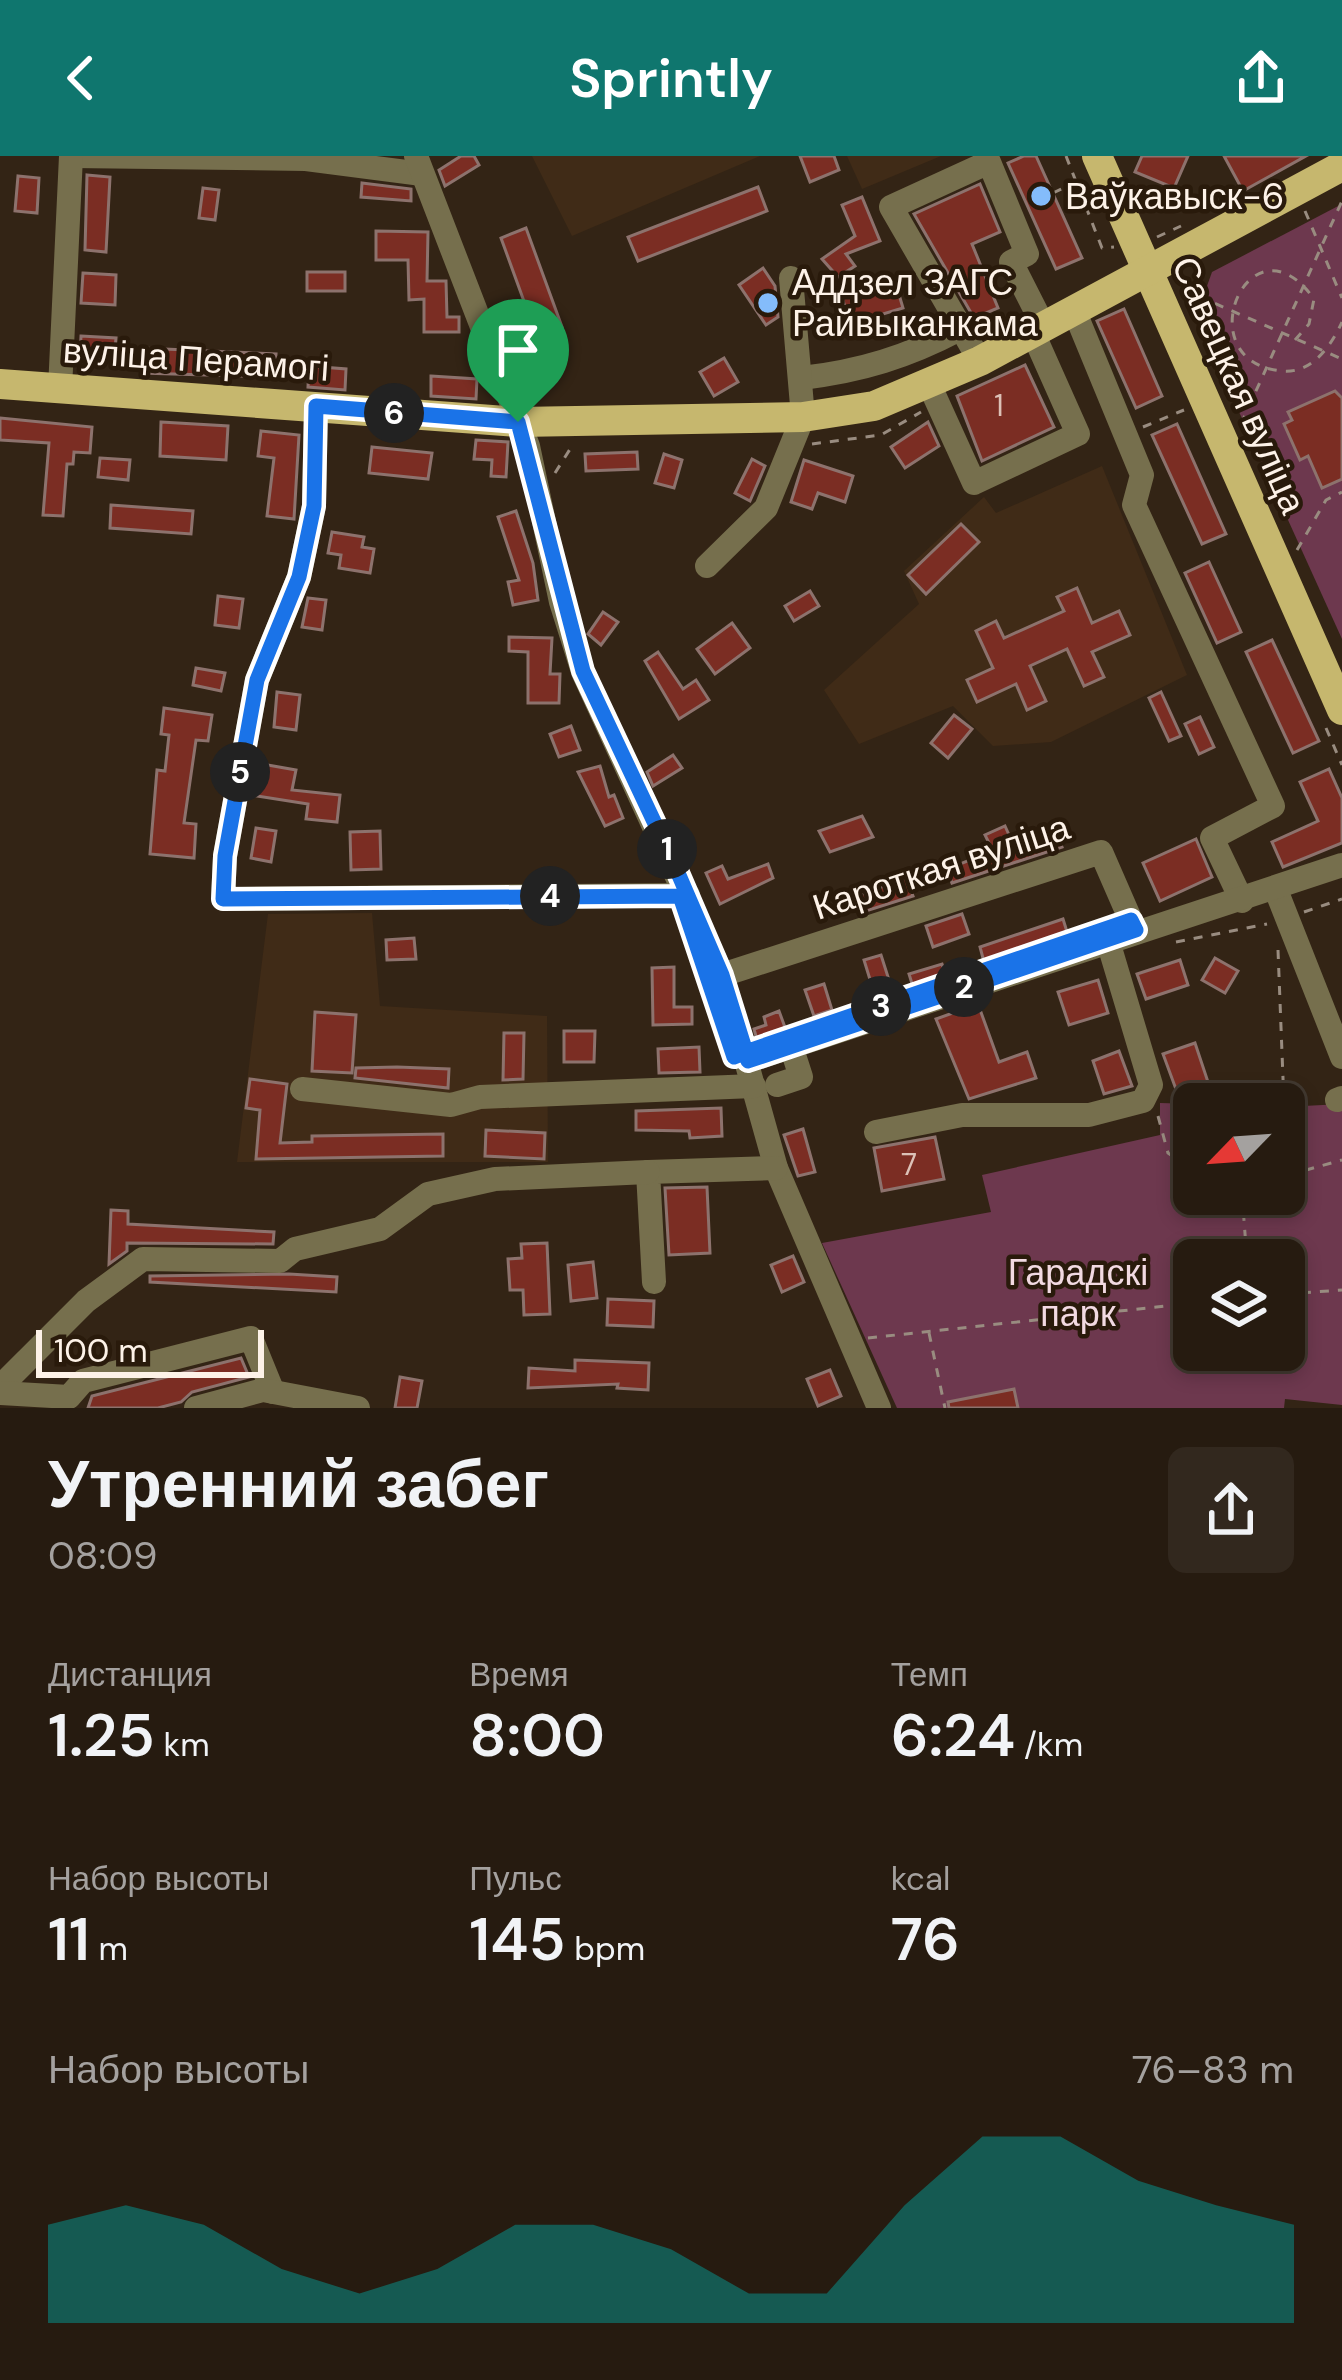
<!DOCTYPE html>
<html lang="ru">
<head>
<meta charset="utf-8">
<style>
	:root { --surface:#261b10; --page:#32281e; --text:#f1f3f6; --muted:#a4a19f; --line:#423930; --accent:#0f766e }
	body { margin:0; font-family:"DM Sans",sans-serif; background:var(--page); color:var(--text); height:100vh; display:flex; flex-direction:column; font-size:45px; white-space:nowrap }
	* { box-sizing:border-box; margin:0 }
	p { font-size:39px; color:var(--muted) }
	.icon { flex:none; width:66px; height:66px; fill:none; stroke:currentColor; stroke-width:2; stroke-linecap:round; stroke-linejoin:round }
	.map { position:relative; height:1252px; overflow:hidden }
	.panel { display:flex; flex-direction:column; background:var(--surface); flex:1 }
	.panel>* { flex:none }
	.needle { width:78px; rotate:245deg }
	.tools { position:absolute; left:1173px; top:927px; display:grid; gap:24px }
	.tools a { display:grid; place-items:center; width:132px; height:132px; border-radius:18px; background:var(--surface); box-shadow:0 6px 18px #0003,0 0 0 3px var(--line); font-size:60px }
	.scale { position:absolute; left:36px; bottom:30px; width:228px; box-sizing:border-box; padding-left:12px; border:6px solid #fdf2e8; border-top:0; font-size:33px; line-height:42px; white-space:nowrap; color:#fdf2e8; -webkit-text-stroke:9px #291a0b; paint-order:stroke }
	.pin { position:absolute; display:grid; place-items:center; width:102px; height:102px; color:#fff; margin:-123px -51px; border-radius:50% 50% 50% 0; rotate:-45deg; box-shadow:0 0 12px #0007 }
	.pin .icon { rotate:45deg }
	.km { position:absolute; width:60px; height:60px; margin:-30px; border-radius:50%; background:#222; color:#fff; font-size:33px; line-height:60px; text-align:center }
	.round { display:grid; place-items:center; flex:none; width:126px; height:126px; border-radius:18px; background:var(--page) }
	.headline { display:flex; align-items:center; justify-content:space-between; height:204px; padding:0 48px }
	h1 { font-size:66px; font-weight:600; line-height:90px }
	.figures { display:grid; grid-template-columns:repeat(3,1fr); gap:18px; height:204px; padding:12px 48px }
	.figures div { display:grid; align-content:center }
	.figures b { font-size:60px; font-weight:600 }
	.figures small { font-size:33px; font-weight:400 }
	.figures p { font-size:33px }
	.chart { height:336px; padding:24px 48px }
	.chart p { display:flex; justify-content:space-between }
	.chart svg { width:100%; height:216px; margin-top:12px; fill:var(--accent); opacity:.7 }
	header { display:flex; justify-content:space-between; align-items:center; height:156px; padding:0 48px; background:var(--accent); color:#fff; font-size:54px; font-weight:600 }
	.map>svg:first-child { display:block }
	.built { fill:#402b17 }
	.green { fill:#6d384e; fill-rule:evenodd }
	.building { fill:#7b2d23; stroke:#8d726d; stroke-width:3 }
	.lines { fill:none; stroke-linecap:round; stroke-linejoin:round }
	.path { stroke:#998c80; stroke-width:3; stroke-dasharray:9 9; stroke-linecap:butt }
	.minor { stroke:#766f4d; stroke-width:24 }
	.major { stroke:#c6b76e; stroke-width:30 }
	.route-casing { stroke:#fff; stroke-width:24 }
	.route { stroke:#1a73e8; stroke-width:15 }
	.poi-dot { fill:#84bcfb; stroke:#291a0b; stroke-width:4.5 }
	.labels { text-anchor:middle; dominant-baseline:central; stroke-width:9; stroke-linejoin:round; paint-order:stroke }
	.number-label { font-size:30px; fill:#dcc1b7 }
	.poi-label { font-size:36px; fill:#fdf2e8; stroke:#291a0b; text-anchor:start }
	.street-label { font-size:36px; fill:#fdf2e8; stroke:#291a0b }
	.park-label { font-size:36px; fill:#f2dae2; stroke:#291a0b }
</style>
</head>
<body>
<header><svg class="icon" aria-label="back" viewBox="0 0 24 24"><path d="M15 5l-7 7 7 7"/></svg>Sprintly<svg class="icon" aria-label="share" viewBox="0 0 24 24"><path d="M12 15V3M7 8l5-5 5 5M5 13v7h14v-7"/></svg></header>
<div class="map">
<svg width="1342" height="1252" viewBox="0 0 1342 1252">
	<rect width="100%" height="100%" fill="#332415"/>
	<g class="built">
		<path d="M532 0H760L572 80Z"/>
		<path d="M847 0H941L862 33Z"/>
		<path d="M1102 310 1187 519 1051 586 993 590 953 550 859 588 824 534 919 448 904 415 984 341 996 357Z"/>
		<path d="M372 757 380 850 547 860 548 1006H237L268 758Z"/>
	</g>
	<g class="green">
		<path d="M1342 48V483L1196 161 1212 116Z"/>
		<path d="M1160 947 1194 948V1038H1284V951L1342 948V1249L1285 1243 1284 1252H897L822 1087 991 1056 982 1019 1160 979ZM1194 1104H1284V1194H1194Z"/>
	</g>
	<g class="building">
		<path d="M461 0H474L479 9 445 30 439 14Z"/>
		<path d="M800 0H834L839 14 810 26Z"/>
		<path d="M1024 0H1036L1082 102 1056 113 1008 7Z"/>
		<path d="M1142 0H1188L1174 32 1135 16Z"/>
		<path d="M1224 0H1306L1243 35Z"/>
		<path d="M87 19 110 21 106 96 85 94Z"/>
		<path d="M18 20 39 22 37 57 15 55Z"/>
		<path d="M362 27 411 33V45L361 41Z"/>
		<path d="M980 28 1000 76 972 88 998 152 974 162 914 58Z"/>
		<path d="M758 31 767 55 638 105 628 81Z"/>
		<path d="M203 32 219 34 215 64 199 62Z"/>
		<path d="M862 41 880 85 846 98 855 110 838 121 822 103 855 80 842 49Z"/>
		<path d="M526 72 562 171 537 181 501 82Z"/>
		<path d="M376 75 428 76 427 125H446L447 161H459V176H424V143L409 144 408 104H376Z"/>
		<path d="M763 112 775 130 778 161 766 169 739 129Z"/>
		<rect x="307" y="116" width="38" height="19"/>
		<path d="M83 117 116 119 115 149 81 147Z"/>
		<path d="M895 125 903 152 850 168 842 141Z"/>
		<path d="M1124 153 1162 240 1136 252 1097 165Z"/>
		<path d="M81 180 116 182 114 203 80 201Z"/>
		<path d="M141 192 276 198 274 221 141 217Z"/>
		<path d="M724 202 738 226 714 240 700 216Z"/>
		<path d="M1025 209 1054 271 982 305 957 240Z"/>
		<path d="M309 210 346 213 345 234 308 231Z"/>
		<path d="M431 220 477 223 476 243 431 240Z"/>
		<path d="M1335 235 1342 242V323L1322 332 1308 300 1300 304 1284 268 1292 264 1288 256Z"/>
		<path d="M0 262 92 271 90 297 74 296 73 308H67L63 360 43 359 49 287 0 284Z"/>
		<path d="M161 266 228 270 226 304 160 300Z"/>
		<path d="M928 266 939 290 905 312 891 291Z"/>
		<path d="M1177 268 1226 378 1202 388 1152 279Z"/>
		<path d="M261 275 299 279 294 363 267 360 274 302 258 300Z"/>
		<path d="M476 284 508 286 506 321 491 320 492 304 474 303Z"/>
		<path d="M372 291 432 297 428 323 369 317Z"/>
		<path d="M637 296 638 313 586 315 585 298Z"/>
		<path d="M664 298 682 304 674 332 655 327Z"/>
		<path d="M100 302 130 304 128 324 98 321Z"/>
		<path d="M752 303 765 310 750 345 735 337Z"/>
		<path d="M804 304 853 320 845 346 818 337 812 353 791 346Z"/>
		<path d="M111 349 193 355 191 378 110 372Z"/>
		<path d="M516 355 533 407 538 444 513 449 508 426 519 424 498 361Z"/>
		<path d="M961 368 979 386 926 438 908 419Z"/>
		<path d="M332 376 364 381 362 391 374 393 370 417 339 412 341 399 328 397Z"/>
		<path d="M1209 406 1241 476 1217 487 1185 417Z"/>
		<path d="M1077 432 1092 467 1119 455 1130 479 1092 496 1104 521 1084 530 1067 493 1030 510 1046 545 1027 554 1016 528 977 546 967 524 993 512 976 475 996 465 1004 482 1064 455 1057 441Z"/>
		<path d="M810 435 819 450 794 465 785 450Z"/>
		<path d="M218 440 243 443 239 472 215 469Z"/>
		<path d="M308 442 326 444 322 474 302 471Z"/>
		<path d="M603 456 618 466 601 489 588 478Z"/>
		<path d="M732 467 750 492 715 518 697 493Z"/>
		<path d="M509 481 552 482 550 518H560L559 547H528V496L509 495Z"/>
		<path d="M1272 484 1319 585 1293 597 1246 496Z"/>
		<path d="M658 496 683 533 696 524 709 544 679 563 645 505Z"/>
		<path d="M196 512 225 517 221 535 193 529Z"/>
		<path d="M277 536 300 539 296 574 274 571Z"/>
		<path d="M1161 536 1181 580 1169 585 1149 542Z"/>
		<path d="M164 552 212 559 208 585 196 584 184 667 196 668 194 702 150 698 157 614 165 615 169 579 161 578Z"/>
		<path d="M954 559 972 573 948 602 931 587Z"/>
		<path d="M1200 561 1214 591 1199 598 1185 568Z"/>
		<path d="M571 570 580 594 559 601 550 578Z"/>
		<path d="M673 599 682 612 653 630 647 616Z"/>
		<path d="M262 608 296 614 292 634 340 639 337 666 306 663 308 648 257 640Z"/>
		<path d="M600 610 609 641 614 639 623 662 605 670 578 616Z"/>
		<path d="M1329 613 1342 642V687L1283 711 1272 686 1318 665 1300 626Z"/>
		<path d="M862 660 873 681 830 696 819 675Z"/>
		<path d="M1005 670 1015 692 1056 676 1062 691 952 727 947 713 993 695 985 679Z"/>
		<path d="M256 672 276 675 271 706 251 702Z"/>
		<path d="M380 675 381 713 351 714 350 676Z"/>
		<path d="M1196 683 1212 721 1160 745 1143 707Z"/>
		<path d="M768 708 773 722 720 748 706 717 722 710 728 723Z"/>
		<path d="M906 722 913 740 866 755 860 739Z"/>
		<path d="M962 758 969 778 933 791 926 770Z"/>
		<path d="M1063 763 1068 779 984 806 980 791Z"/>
		<path d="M414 782 416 803 387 804 386 784Z"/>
		<path d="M881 799 889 824 872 830 864 804Z"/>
		<path d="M1215 802 1238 815 1225 837 1202 824Z"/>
		<path d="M1180 804 1188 829 1146 843 1137 818Z"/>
		<path d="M942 808 946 821 913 831 909 818Z"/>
		<path d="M674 811V851H692V868L653 869 652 812Z"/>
		<path d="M1098 824 1108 857 1069 869 1058 836Z"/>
		<path d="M824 828 832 854 814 860 805 834Z"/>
		<path d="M978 848 999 906 1027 896 1036 922 969 943 936 863Z"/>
		<path d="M779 855 786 874 757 884 754 873 766 869 764 861Z"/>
		<path d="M315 856 356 859 352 917 312 915Z"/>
		<path d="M564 875H595L594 906H564Z"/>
		<path d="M504 877H524L523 923 503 924Z"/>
		<path d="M1195 887 1208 926 1177 936 1163 898Z"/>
		<path d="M699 891 700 916 659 917 658 893Z"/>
		<path d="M1119 895 1132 930 1104 938 1093 905Z"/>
		<path d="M397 911 449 913 448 932 355 922 356 912Z"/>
		<path d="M250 923 287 928 280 987 312 986V980L443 978V1000L256 1003 260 954 246 952Z"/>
		<path d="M721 952 722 980 690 982 689 975 636 974V955Z"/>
		<path d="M803 973 815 1016 798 1020 784 979Z"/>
		<path d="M486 974 545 977 544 1003 485 1000Z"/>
		<path d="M935 981 944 1023 882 1035 874 992Z"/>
		<path d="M707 1031 710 1097 669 1099 665 1032Z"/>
		<path d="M111 1054 128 1055V1068L274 1076 273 1088 127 1087V1095L109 1108Z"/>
		<path d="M547 1087 550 1158 524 1159 523 1134H510L508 1103 522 1102 521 1088Z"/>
		<path d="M793 1100 804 1126 782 1136 771 1109Z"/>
		<path d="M593 1106 597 1142 571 1145 568 1109Z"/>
		<path d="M289 1118 337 1121 336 1136 150 1126V1120Z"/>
		<path d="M608 1143 654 1145 653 1171 607 1169Z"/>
		<path d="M241 1202 249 1221 192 1236 181 1246 158 1252H88L92 1240Z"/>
		<path d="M575 1204 649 1207 648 1234 617 1232 618 1228 528 1232 529 1212 575 1215Z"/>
		<path d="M830 1214 841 1240 818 1250 807 1223Z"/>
		<path d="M400 1221 422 1225 417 1252H395Z"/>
		<path d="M1014 1233 1018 1252H949L948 1246Z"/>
	</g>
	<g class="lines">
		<g class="path">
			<path d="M1066 0 1102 92 1114 91"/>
			<path d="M1053 37 1072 28"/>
			<path d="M1305 55 1342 142"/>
			<path d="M1157 81 1181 70"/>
			<path d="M1182 133 1342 203"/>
			<path d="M1295 184 1309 168 1314 143C1250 53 1184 206 1282 215 1312 218 1331 190 1342 166"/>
			<path d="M1241 268 1342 45"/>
			<path d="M1143 271 1184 254"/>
			<path d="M812 288 881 279 921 256"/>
			<path d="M555 317 572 290"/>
			<path d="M1297 394 1326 344 1342 336"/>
			<path d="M1326 572 1342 609"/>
			<path d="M1304 756 1342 743"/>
			<path d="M1176 786 1267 768"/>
			<path d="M1278 794 1284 948"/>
			<path d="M1158 960 1168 997 1194 1015"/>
			<path d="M1284 961V1019"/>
			<path d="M1288 1019 1342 1004"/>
			<path d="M1229 1038 1241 1046"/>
			<path d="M1242 1038 1247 1104"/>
			<path d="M1284 1138 1342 1134"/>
			<path d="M929 1177 945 1252"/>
			<path d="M868 1182 1194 1147"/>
		</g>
		<g class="minor">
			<path d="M72 0 306 3 422 18"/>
			<path d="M416 0 528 290 561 446 583 516 722 819 776 1012 879 1252"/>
			<path d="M1074 154 1142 319 1134 349 1273 650 1212 682 1242 745"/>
			<path d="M980 205 891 51 989 6 1027 98 1011 106 1044 171"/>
			<path d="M802 222C861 215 907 201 960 173"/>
			<path d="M929 228 974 327 1078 278 1033 177"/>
			<path d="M60 233 71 0"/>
			<path d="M316 251 314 350 299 421 257 524 225 700 223 743 688 739"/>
			<path d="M707 410 766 352 803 261 791 122"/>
			<path d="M1276 734 1342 901"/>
			<path d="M722 819 1101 696 1135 774"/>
			<path d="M748 905 1342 709"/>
			<path d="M777 929 801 921 791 890"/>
			<path d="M302 933 451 949 480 941 754 930"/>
			<path d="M1337 944 1342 942"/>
			<path d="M876 976 962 959H1089L1143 945 1151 929 1107 782"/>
			<path d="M654 1126 648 1016 776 1012"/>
			<path d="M0 1231 86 1145 143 1103 280 1105 295 1093 380 1073 428 1038 495 1023 648 1016"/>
			<path d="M0 1237 69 1241 83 1225 251 1182 273 1236"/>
			<path d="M196 1252 263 1234 358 1252"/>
		</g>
		<g class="major">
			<path d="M1097 0 1342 554"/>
			<path d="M0 228 518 266 803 261 874 250 980 205 1342 10"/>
		</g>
	</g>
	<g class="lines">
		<g class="route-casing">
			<path id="route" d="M518 266 583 515 675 710 722 819 746 896 748 905 1136 774 1131 764 754 893 734 901 680 740 223 743 225 700 257 524 299 421 314 350 316 250 518 266"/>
		</g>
		<use href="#route" class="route"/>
	</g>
	<g class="poi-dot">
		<circle cx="1041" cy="40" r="12"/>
		<circle cx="768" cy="147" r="12"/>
	</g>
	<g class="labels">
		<g class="number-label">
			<text x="999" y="249">1</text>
			<text x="909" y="1008">7</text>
		</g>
		<g class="poi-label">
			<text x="1065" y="40">Ваўкавыск-6</text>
			<text x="792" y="126">Аддзел ЗАГС<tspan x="792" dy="41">Райвыканкама</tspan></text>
		</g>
		<g class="street-label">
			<text transform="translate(196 203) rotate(4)">вуліца Перамогі</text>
			<text transform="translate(1239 229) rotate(66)">Савецкая вуліца</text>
			<text transform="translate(941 711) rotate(-18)">Кароткая вуліца</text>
		</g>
		<g class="park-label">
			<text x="1078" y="1116">Гарадскі<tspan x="1078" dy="41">парк</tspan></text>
		</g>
	</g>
</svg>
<div class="tools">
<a><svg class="needle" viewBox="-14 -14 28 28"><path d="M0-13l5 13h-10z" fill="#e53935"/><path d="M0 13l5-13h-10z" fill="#a4a19f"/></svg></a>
<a><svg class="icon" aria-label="layers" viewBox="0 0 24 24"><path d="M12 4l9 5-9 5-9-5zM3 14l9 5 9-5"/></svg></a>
</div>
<div class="scale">100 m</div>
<div class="pin" style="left:518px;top:266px;background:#1e9e55"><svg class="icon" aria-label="arrive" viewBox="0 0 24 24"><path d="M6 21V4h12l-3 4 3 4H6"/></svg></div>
<b class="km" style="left:667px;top:693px">1</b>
<b class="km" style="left:964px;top:831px">2</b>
<b class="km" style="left:881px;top:850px">3</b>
<b class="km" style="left:550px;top:740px">4</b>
<b class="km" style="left:240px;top:616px">5</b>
<b class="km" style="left:394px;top:257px">6</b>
</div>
<section class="panel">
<div class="headline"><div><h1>Утренний забег</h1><p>08:09</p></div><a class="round"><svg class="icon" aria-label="share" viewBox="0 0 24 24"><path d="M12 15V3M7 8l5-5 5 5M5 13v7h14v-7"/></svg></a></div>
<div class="figures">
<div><p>Дистанция</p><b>1.25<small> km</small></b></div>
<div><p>Время</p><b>8:00</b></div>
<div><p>Темп</p><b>6:24<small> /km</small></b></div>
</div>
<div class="figures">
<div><p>Набор высоты</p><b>11<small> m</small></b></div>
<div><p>Пульс</p><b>145<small> bpm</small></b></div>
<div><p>kcal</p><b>76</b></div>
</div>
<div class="chart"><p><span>Набор высоты</span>76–83 m</p>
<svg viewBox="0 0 160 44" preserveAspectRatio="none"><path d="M0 44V24L10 20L20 24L30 33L40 38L50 33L60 24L70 24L80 29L90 38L100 38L110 20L120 6L130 6L140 15L150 20L160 24V44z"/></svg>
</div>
</section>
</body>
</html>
